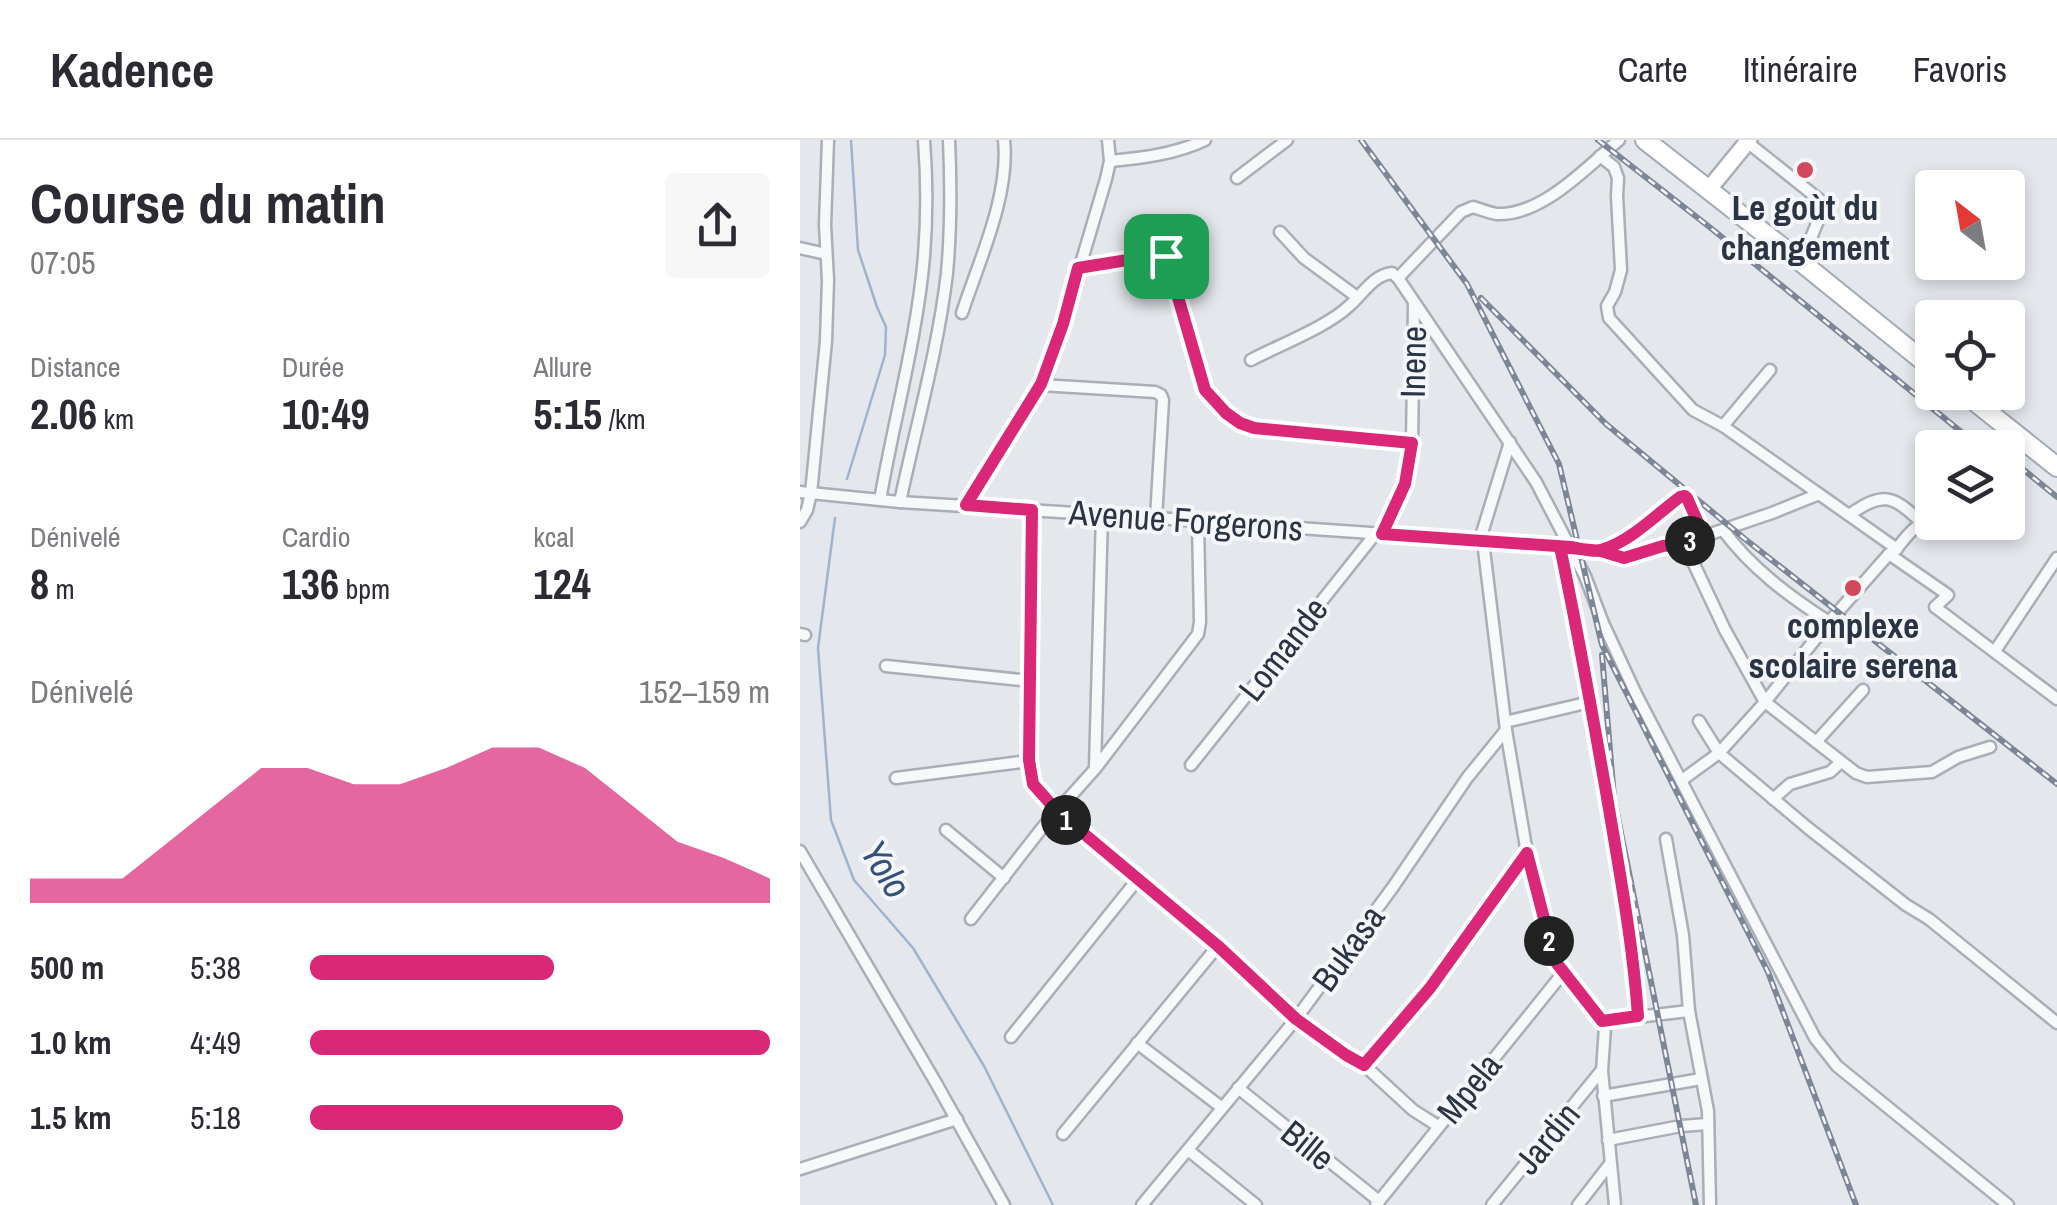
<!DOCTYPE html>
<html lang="fr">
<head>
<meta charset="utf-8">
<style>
	:root { --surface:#fff; --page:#f7f7f7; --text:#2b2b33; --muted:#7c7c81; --line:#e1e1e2; --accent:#db2777 }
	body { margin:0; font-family:"Archivo Narrow",sans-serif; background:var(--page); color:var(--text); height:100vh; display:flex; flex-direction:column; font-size:38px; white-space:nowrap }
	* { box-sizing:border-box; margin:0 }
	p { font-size:32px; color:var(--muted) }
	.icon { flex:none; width:55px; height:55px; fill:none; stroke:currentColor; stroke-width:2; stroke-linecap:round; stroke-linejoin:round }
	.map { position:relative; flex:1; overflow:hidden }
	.side { display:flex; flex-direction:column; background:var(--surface); width:800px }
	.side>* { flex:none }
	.needle { width:65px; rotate:329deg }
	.controls { position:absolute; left:1115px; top:30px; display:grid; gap:20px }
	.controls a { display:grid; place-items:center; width:110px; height:110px; border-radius:10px; background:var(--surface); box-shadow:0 5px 15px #0003; font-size:50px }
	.pin { position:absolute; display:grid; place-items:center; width:85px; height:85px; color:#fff; margin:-42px; border-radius:20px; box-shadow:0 5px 15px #0006 }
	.km { position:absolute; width:50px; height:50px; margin:-25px; border-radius:50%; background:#222; color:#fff; font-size:28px; line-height:50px; text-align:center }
	.round { display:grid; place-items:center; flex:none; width:105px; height:105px; border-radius:10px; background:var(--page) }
	.summary { display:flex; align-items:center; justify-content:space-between; height:170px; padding:0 30px }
	h1 { font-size:55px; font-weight:700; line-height:75px }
	.stats { display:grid; grid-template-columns:repeat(3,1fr); gap:15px; height:170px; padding:10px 30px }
	.stats div { display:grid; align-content:center }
	.stats b { font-size:42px; font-weight:700 }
	.stats small { font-size:28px; font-weight:400 }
	.stats p { font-size:28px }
	.chart { height:280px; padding:20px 30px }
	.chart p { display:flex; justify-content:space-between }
	.chart svg { width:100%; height:180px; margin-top:10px; fill:var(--accent); opacity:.7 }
	ul { padding:0 30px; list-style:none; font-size:32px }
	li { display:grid; grid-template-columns:160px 120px 1fr; align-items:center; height:75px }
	li i { height:25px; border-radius:12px; background:var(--accent) }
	header { display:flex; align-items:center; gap:60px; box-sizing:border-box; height:140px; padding:0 50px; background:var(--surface); border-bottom:2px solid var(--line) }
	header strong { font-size:48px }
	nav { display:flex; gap:55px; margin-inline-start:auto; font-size:35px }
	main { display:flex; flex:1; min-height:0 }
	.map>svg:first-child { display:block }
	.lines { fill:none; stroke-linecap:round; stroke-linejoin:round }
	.stream { stroke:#9fb4cc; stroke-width:2.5 }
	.street-casing { stroke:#a9aeb7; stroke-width:15 }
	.secondary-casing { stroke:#a9aeb7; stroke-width:20 }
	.primary-casing { stroke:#a3abb8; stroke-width:22 }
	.street { stroke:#f7f8fa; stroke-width:10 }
	.secondary { stroke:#fff; stroke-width:15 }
	.primary { stroke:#fff; stroke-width:18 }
	.rail-casing { stroke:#7d8696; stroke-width:6 }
	.rail { stroke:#f4f6f9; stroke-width:2.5; stroke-dasharray:8; stroke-linecap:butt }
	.route-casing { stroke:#fff; stroke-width:20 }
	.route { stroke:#db2777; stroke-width:12 }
	.poi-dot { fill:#d1495b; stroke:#f4f6f9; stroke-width:4 }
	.labels { text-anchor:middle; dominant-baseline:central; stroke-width:8; stroke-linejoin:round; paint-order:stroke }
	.poi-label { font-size:35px; font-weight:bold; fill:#2b3445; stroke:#f4f6f9 }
	.street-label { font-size:35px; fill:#2b3445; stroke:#f4f6f9 }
	.water-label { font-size:38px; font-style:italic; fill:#34527a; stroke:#f4f6f9 }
</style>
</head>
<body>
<header>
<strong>Kadence</strong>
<nav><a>Carte</a><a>Itinéraire</a><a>Favoris</a></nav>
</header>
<main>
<section class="side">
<div class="summary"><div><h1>Course du matin</h1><p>07:05</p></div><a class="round"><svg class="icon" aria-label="share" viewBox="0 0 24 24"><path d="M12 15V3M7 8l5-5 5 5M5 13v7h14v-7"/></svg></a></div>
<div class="stats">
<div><p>Distance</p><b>2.06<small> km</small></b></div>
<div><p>Durée</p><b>10:49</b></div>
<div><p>Allure</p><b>5:15<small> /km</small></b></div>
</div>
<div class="stats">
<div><p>Dénivelé</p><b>8<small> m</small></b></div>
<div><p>Cardio</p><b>136<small> bpm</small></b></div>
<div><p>kcal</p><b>124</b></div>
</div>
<div class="chart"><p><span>Dénivelé</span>152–159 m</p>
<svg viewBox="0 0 160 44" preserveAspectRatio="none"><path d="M0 44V38L10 38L20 38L30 29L40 20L50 11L60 11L70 15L80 15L90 11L100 6L110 6L120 11L130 20L140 29L150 33L160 38V44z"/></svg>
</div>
<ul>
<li><b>500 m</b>5:38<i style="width:53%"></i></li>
<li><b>1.0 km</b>4:49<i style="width:100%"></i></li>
<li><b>1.5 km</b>5:18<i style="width:68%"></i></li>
</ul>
</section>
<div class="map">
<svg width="1257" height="1065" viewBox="0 0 1257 1065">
	<rect width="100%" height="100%" fill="#e4e7ec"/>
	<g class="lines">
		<g class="stream">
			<path d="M47 339 85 215 86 187 77 167 58 110 51 0"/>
			<path d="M35 378 18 508 31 680 54 740 113 808 184 926 253 1065"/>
		</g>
		<g class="street-casing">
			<g id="street">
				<path d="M947 2 1025 64 1001 122"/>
				<path d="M800 16 814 27 818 38 817 56 821 130 815 152 807 166 809 178 893 270 923 286"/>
				<path d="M310 21C342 18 376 14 405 0"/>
				<path d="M437 38 487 0"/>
				<path d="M480 92 504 118 557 157"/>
				<path d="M0 108 26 114"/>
				<path d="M279 128 360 115 366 116 405 250 426 273 440 283 454 289 612 303"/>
				<path d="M598 138 661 72 673 67C680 69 689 73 697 74 742 76 787 27 819 0"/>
				<path d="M162 173C179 121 210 55 204 0"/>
				<path d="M451 220C479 205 527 187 549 166 563 154 573 135 592 133L598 138 736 342 785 436 803 483 836 554 1015 898 1037 926 1208 1065"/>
				<path d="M970 230 923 286 1019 354"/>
				<path d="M241 245 355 252 361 255 363 260 356 378"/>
				<path d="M710 302 682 393 706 590 727 713 751 811 763 833 805 887 802 931 815 1065"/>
				<path d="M0 352 100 362 356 378 771 407 801 411 824 418 863 406 884 403 925 490 965 562 1056 633 1067 637 1132 632 1158 617 1190 607"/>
				<path d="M80 360C94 279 117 198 124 116 127 78 127 38 124 0"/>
				<path d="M100 362C116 286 138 210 147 133 151 89 151 44 149 0"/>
				<path d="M165 365 241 245 263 184 306 39 310 21 308 0"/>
				<path d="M232 369 229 621 233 644 257 672 417 807 496 879 564 925 613 970 638 986"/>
				<path d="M1049 375C1084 351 1092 355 1121 382"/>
				<path d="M0 382 7 370 11 353 26 201 28 140 25 85 28 0"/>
				<path d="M923 390C952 429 989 456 1029 482"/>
				<path d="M581 394 605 344 612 303 614 165"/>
				<path d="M884 403 972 373 1019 354 1097 409"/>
				<path d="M760 407C778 492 793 577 808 663 820 734 833 805 837 876"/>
				<path d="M801 411 831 394 885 356 903 395"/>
				<path d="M1089 414 1148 455 1135 467 1257 559"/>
				<path d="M0 494 5 495"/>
				<path d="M1195 511 1257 418"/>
				<path d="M86 526 231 541"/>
				<path d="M899 581 919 613 1008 688 1106 765 1129 779 1257 883"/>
				<path d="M705 582 790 562"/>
				<path d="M1016 602 1063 550"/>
				<path d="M391 625 576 393"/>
				<path d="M295 628 302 374"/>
				<path d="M96 638 229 621"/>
				<path d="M882 640 919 613 965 562 1029 482 1089 414C1098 409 1100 404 1107 396 1114 388 1123 381 1132 376"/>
				<path d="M973 659 990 644 1030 632 1041 622"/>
				<path d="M146 690 204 738"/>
				<path d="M866 699 883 795 889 871 908 971 910 1065"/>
				<path d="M0 711 136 943 204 1065"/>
				<path d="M171 779 242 688 295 629 398 494 400 482 398 381"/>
				<path d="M802 881 889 871"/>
				<path d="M211 897 337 740"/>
				<path d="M337 903 421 967"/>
				<path d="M564 925 630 848 727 713"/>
				<path d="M438 948 579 1061"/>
				<path d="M803 956 901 939"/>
				<path d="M263 994 417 807"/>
				<path d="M808 1000 881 986 908 984"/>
				<path d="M388 1010 456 1065"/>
				<path d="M0 1029 157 979"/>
				<path d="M342 1065 496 879 593 747 667 638 706 590"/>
				<path d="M576 1065 763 833"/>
				<path d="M692 1065 801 931"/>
				<path d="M778 1065 809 1025"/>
			</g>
		</g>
		<g class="secondary-casing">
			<path id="secondary" d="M909 49 949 0"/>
		</g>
		<g class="primary-casing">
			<g id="primary">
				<path d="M845 0 1001 122 1132 228"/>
				<path d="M1163 252 1257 327"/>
			</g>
		</g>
		<use href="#street" class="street"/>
		<use href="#secondary" class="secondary"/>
		<use href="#primary" class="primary"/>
		<g class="rail-casing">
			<g id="rail">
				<path d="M561 0 667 144 759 324 802 505 968 832 1056 1065"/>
				<path d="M798 0 912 89 1181 308"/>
				<path d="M681 158 806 284 945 399 1257 644"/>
				<path d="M1208 317 1257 357"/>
				<path d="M802 515 814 658 896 1065"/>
			</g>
		</g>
		<use href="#rail" class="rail"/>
	</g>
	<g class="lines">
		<g class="route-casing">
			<path id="route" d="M366 116H352L278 128 263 184 241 244 166 365 232 370 229 620 233 644 258 672 418 806 496 879 546 915 564 925 630 848 727 713 755 821 802 881 838 876C833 805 820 734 808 663 793 577 778 492 760 407L801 411 824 418 863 406 884 404 904 396 887 358 885 356 880 357C857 374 832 400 804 409 795 413 781 409 771 407L582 394 605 344 612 303 454 288 440 283 426 273 405 250 366 116"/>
		</g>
		<use href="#route" class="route"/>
	</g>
	<g class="poi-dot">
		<circle cx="1005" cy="30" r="10"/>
		<circle cx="1053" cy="448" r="10"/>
	</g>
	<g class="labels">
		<g class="poi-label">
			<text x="1005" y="67">Le goùt du<tspan x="1005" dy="40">changement</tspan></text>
			<text x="1053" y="485">complexe<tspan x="1053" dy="40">scolaire serena</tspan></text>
		</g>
		<g class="street-label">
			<text transform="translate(613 222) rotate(-89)">Inene</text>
			<text transform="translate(386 380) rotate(4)">Avenue Forgerons</text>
			<text transform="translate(483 509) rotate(-52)">Lomande</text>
			<text transform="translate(548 808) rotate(-54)">Bukasa</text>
			<text transform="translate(669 948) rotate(-51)">Mpela</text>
			<text transform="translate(747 998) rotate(-51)">Jardin</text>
			<text transform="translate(508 1005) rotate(39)">Bille</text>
		</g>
		<g class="water-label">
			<text transform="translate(86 729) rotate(58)">Yolo</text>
		</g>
	</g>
</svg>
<div class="controls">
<a><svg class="needle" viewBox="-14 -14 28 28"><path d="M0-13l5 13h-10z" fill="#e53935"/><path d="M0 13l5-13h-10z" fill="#7c7c81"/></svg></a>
<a><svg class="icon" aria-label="locate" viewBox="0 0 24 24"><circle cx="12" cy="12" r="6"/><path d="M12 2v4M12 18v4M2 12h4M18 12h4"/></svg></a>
<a><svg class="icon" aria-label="layers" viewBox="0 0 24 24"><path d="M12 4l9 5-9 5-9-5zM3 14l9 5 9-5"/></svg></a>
</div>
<div class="pin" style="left:366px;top:116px;background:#1e9e55"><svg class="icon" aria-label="arrive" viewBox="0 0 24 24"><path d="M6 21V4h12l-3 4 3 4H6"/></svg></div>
<b class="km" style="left:266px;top:680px">1</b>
<b class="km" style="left:749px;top:801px">2</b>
<b class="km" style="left:890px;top:401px">3</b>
</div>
</main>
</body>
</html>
